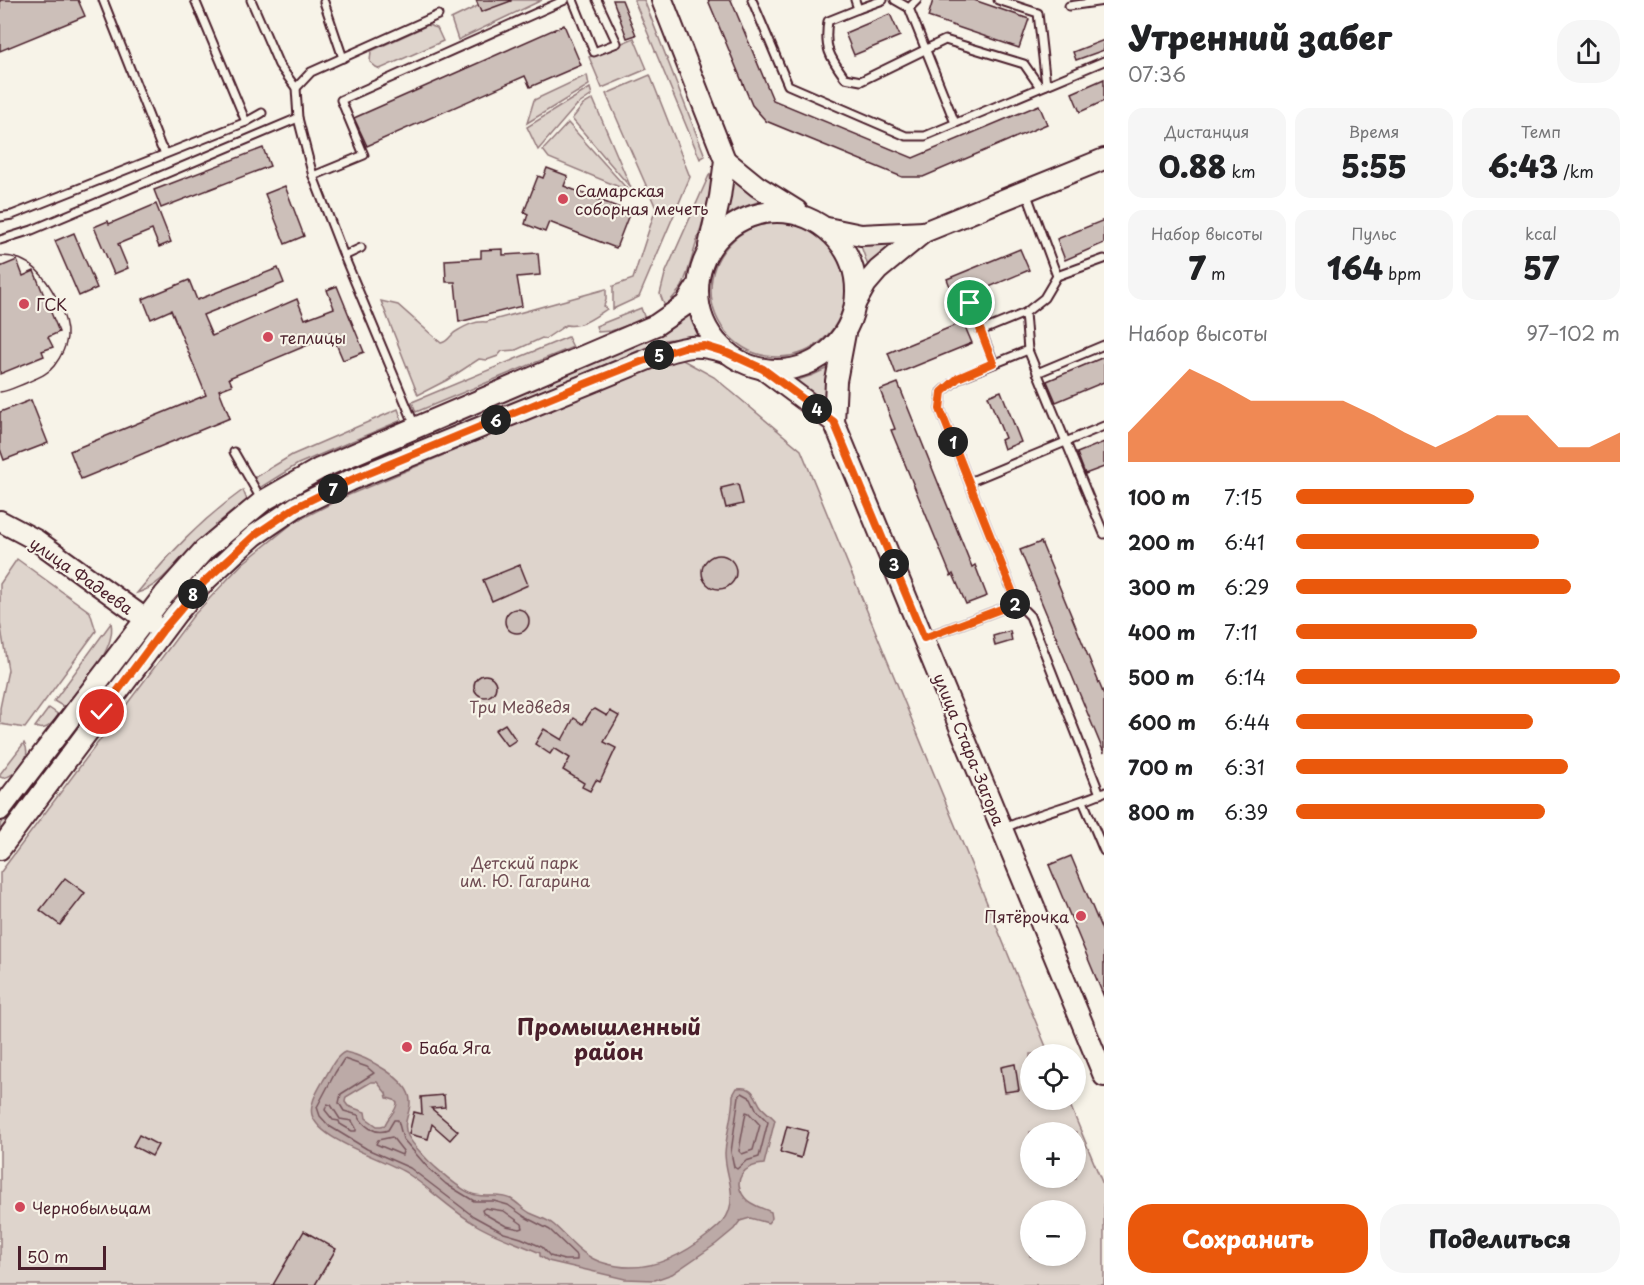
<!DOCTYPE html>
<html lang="ru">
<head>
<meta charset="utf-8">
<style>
	:root { --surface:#fff; --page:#f6f6f6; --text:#202124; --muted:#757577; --accent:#ea580c }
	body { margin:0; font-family:"Playpen Sans",sans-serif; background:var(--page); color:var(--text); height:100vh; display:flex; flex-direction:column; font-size:22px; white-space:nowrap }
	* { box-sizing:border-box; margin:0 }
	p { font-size:20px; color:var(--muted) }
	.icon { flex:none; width:33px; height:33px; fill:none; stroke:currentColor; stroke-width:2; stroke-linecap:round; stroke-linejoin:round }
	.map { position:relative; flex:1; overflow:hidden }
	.sheet { display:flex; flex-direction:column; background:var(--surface); width:540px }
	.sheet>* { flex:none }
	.buttons { position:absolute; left:1020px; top:1044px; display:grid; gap:12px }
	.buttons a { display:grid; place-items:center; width:66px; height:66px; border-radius:50%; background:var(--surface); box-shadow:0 3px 9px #0003; font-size:30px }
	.scale { position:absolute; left:18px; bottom:15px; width:88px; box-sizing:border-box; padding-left:6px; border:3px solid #4a1f2b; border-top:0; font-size:16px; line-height:21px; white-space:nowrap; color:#4a1f2b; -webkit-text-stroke:4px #f7f3e8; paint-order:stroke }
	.pin { position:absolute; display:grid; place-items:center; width:51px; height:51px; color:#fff; margin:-26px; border:3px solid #fff; border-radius:50%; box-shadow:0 2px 6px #0007 }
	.km { position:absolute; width:30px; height:30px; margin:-15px; border-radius:50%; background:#222; color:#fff; font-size:16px; line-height:30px; text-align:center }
	.round { display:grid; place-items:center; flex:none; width:63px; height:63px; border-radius:24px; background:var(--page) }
	.summary { display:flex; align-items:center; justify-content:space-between; height:102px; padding:0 24px }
	h1 { font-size:33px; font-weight:800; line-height:45px }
	.figures { display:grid; grid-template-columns:repeat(3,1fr); gap:9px; height:102px; padding:6px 24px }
	.figures div { display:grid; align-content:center; border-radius:15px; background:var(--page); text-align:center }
	.figures b { font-size:30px; font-weight:800 }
	.figures small { font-size:16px; font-weight:400 }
	.figures p { font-size:16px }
	.chart { height:168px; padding:12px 24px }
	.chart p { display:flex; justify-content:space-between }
	.chart svg { width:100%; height:108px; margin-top:6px; fill:var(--accent); opacity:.7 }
	.action { display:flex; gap:12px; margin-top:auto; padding:12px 24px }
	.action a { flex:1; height:69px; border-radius:24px; background:var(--accent); color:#fff; font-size:24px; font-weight:800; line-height:69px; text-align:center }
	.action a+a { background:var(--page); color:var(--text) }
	ul { padding:0 24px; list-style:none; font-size:20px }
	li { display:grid; grid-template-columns:96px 72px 1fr; align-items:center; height:45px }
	li i { height:15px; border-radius:8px; background:var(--accent) }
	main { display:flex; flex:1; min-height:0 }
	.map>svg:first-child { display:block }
	.green { fill:#ded4cc; stroke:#947a7c; stroke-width:1.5; fill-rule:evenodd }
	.water { fill:#bcaaa7; stroke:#8e7275; stroke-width:1.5; fill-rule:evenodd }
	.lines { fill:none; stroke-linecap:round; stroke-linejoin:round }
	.shore { stroke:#78575d; stroke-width:1.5 }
	.building { fill:#ccbfb9; stroke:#4a1f2b; stroke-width:1.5 }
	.lane-casing { stroke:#4a1f2b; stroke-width:11 }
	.secondary-casing { stroke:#4a1f2b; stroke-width:24 }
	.lane { stroke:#f7f3e8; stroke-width:7 }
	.secondary { stroke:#f7f3e8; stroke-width:20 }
	.tram { stroke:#4a1f2b; stroke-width:1.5 }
	.route-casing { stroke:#fff; stroke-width:12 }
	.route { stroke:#ea580c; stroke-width:8 }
	.poi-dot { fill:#d1495b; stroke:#f7f3e8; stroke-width:2 }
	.labels { text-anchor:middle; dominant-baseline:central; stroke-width:4.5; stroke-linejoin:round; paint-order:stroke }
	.poi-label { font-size:16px; fill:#4a1f2b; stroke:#f7f3e8; text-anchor:start }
	.street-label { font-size:16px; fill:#4a1f2b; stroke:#f7f3e8 }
	.park-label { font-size:16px; fill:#6f4c53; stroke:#f7f3e8 }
	.district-label { font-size:22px; font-weight:bold; fill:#4a1f2b; stroke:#f7f3e8 }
</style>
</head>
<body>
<main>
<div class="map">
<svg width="1104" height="1285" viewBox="0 0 1104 1285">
	<rect width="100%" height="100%" fill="#f7f3e8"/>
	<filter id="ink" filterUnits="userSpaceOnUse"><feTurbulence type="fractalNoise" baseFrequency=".0167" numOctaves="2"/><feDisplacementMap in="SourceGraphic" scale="12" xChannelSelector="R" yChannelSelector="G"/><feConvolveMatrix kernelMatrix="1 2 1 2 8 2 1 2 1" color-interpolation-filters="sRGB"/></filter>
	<g filter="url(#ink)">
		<g class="green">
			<path d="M490 0H542L458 40 451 19Z"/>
			<path d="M634 0H644L705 156 700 159Z"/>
			<path d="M428 25 437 28 443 41 380 69 376 67 370 62 371 51Z"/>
			<path d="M634 38 647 69 602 88 589 57Z"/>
			<path d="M587 75 589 85 527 123 534 100Z"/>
			<path d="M650 75 690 177 639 297 613 309V286L633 279 656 208 606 94Z"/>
			<path d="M590 88 592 95 576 106 538 150 527 127Z"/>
			<path d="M593 99 631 188 572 119 583 105Z"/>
			<path d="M568 123 629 191 549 158 543 150Z"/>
			<path d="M730 169 766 199 738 209 724 217Z"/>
			<path d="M710 173 711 186 705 214 688 271 682 287 665 307 660 294 665 274Z"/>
			<circle cx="778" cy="290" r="67"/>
			<path d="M901 239 868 266 861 246Z"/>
			<path d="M606 289V300L604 306 607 309C595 317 581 328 566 325L545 339 542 338 516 350 502 351 498 356 487 360 479 359 447 380 418 395 381 301 398 305 441 343C450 341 450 334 457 331 467 325 475 321 486 322Z"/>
			<path d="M641 308 645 319 611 331 598 332 596 326Z"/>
			<path d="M690 311 691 320 699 336 664 340 334 478 288 502 184 592H180V588L209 557 257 514 331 471 633 346 661 333Z"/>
			<path d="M568 337 573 347 416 412 412 402Z"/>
			<path d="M681 359 714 377 801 450 1049 1054H1030V1100H1068L1104 1187V1285H0V873L193 616 242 564 293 523 344 497 640 372ZM1030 1132H1076V1178H1030ZM1030 1210H1076V1256H1030Z"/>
			<path d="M832 366 831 411 792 382 813 375Z"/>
			<path d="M398 409 402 420 298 464 258 489 252 479 292 455Z"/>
			<path d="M243 490 247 500C227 515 208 531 190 549 173 566 161 586 137 593 170 553 200 521 243 490Z"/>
			<path d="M17 559 90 612 96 631 25 728 0 724V708L8 670 0 623V584Z"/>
			<path d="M111 623C117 650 80 687 64 707L54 701Z"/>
			<path d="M49 708 59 715C52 723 47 732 35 727Z"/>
			<path d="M63 740H68L70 744 0 836V824Z"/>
			<path d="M24 743C33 757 17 775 3 778L0 777V774Z"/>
		</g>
		<path class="water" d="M345 1052C365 1056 410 1079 410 1101 411 1113 401 1123 408 1136 413 1145 427 1160 435 1167 444 1175 464 1193 476 1195 488 1198 499 1193 511 1199 518 1203 523 1209 530 1213 538 1217 547 1219 554 1225 570 1239 582 1257 604 1263 642 1275 678 1259 708 1235 716 1228 726 1221 729 1211 736 1189 725 1174 725 1153 726 1134 733 1114 733 1095L737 1088C753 1086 754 1094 760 1105 763 1110 771 1115 775 1120L764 1164C744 1165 731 1180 745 1198 750 1205 763 1208 771 1212L772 1218 768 1223 750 1218 740 1221 734 1229 716 1244 672 1274 655 1280 625 1279 548 1261 540 1256V1253C516 1242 492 1236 470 1221 448 1207 429 1188 408 1174 386 1159 320 1142 312 1115 309 1104 318 1090 323 1081 329 1072 335 1056 345 1052ZM371 1082H377L386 1093 387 1098 394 1100 397 1103C396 1113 388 1116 385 1125L381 1126H377L366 1118 365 1112 348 1106 345 1102 346 1097Z"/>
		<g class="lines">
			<g class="shore">
				<path d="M344 1059 367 1067 374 1073 341 1094 339 1103 344 1111 358 1115C363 1126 375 1135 388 1130L394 1120H398L403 1139 429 1169 446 1184 474 1201H494L508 1205 525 1217 550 1230 577 1256V1260H564L550 1256 542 1247 521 1238 504 1233 473 1216 410 1168 367 1149 329 1126 320 1116 317 1107 335 1073Z"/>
				<path d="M742 1093 751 1098 757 1111 768 1122 759 1157 746 1161 737 1169 734 1167 731 1152 739 1096Z"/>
				<path d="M327 1104 331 1105 340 1119 352 1121 356 1128V1131H352L340 1124 339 1121 333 1120 325 1110Z"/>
				<path d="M746 1112 749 1113 760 1125 753 1150 742 1154 739 1151Z"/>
				<path d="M392 1137 403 1151 402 1155 376 1144 378 1140Z"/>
				<path d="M485 1208 504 1211 522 1224 523 1228 520 1229 506 1226 483 1213 482 1210Z"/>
			</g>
		</g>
		<g class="building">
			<path d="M0 0H78L85 16 0 51Z"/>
			<path d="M476 0H511V1L481 12Z"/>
			<path d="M613 0H622L636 35 627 38Z"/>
			<path d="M708 0H731L773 100 913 158 1039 105 1047 124 923 177H902L766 121 752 105Z"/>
			<path d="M933 0H974L1029 19 1019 48 928 17Z"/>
			<path d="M890 14 900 36 854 55 845 33Z"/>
			<path d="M564 25 581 65 530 87 525 76 367 146 354 118Z"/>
			<path d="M1104 40V50L1076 60 1073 52Z"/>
			<path d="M1104 79V101L1080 112 1072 93Z"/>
			<path d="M263 148 270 166 161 208 154 190Z"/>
			<path d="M547 168 568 176 564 186 630 212 616 248 549 222 545 232 525 224 528 214 524 212 538 176 543 178Z"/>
			<path d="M285 186 304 236 285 244 265 194Z"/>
			<path d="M156 204 171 242 159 247 152 230 118 244 128 268 114 274 94 227 108 221 109 224Z"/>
			<path d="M1104 220V243L1065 260 1057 239Z"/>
			<path d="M74 233 97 288 79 296 55 241Z"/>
			<path d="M503 249V255L538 253 540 275 517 277 522 306 459 322 455 282H446L445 260 481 258V250Z"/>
			<path d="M1020 249 1029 270 956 301 947 279Z"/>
			<path d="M17 260 23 276 34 271 59 332 48 337 53 347 42 351 44 356 0 374V267Z"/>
			<path d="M278 268 284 283 203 315 212 336 297 299 305 319 334 308 327 290 337 286 364 352 343 360 331 332 314 339 315 342 229 378 232 385 219 390 230 418 81 479 70 451 206 395 171 310 151 319 143 299 189 280 197 300Z"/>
			<path d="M963 322 972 343 896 374 888 353Z"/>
			<path d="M1104 357V382L1056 402 1047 381Z"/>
			<path d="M898 383 972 567 975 565 987 596 966 604 953 574 951 576 891 430 895 429 880 390Z"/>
			<path d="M1001 391 1021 442 1004 449 1001 440 1005 438 988 396Z"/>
			<path d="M31 400 48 443 4 460 0 449V412Z"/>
			<path d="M1104 442V467L1085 474 1077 453Z"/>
			<path d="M738 484 743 504 726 508 721 488Z"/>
			<path d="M1041 542 1104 695V753L1020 550Z"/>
			<circle cx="719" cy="572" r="17"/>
			<path d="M520 565 528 585 492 601 483 580Z"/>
			<circle cx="517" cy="621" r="12"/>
			<path d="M1010 631 1012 641 995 646 993 636Z"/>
			<circle cx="485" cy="686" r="11"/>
			<path d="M595 709 607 716 610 711 619 716 604 742 616 748 600 782 596 780 590 791 582 787 584 783 563 770 570 758 554 748 550 754 535 744 544 729 562 740 574 718 583 724 591 711Z"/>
			<path d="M505 724 516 740 507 746 495 730Z"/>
			<path d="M1071 856 1104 935V997L1049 865Z"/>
			<path d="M65 878 85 893 60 925 40 910Z"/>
			<path d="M1015 1064 1019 1090 1005 1092 1001 1067Z"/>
			<path d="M444 1095 445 1107 431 1108 458 1131 450 1140 432 1124 428 1139 409 1134 414 1112 422 1114 421 1097Z"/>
			<path d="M787 1126 808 1131 801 1158 780 1152Z"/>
			<path d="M139 1135 158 1145 152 1156 133 1146Z"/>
			<path d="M304 1231 336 1249 315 1285H273Z"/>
		</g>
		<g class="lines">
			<g class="lane-casing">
				<g id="lane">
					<path d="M103 0 161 147 166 153"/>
					<path d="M195 0 246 122"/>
					<path d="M251 0 279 65 296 88 298 118 313 176 344 256 415 426"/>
					<path d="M573 0 594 52 617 43 597 0"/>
					<path d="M752 0 788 85 906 136H925L1104 61"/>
					<path d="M855 0 858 9 883 0"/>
					<path d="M895 0 909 8 955 123"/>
					<path d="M998 0 1038 13 1046 85"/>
					<path d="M324 2 343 58"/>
					<path d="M1069 6 1104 1"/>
					<path d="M909 8 917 0"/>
					<path d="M858 9 828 21C824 48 829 56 845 78L861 81 945 40 1024 64 1040 87"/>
					<path d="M296 88 311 72 438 15"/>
					<path d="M313 176 364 155 341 100 565 0"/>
					<path d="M1026 192 1057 276 1044 298 1025 313 1028 350 1104 534"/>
					<path d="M0 217 12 215 246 122 262 113"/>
					<path d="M0 240 32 230 298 118"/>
					<path d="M344 256 361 248"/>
					<path d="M1057 276 1104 259"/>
					<path d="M971 303 981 331"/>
					<path d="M1028 350 959 378 942 392 940 409 1017 603 1030 616 1100 794"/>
					<path d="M994 363 981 331 1025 313"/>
					<path d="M1037 373 1104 345"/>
					<path d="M234 452 261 499"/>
					<path d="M969 482 1104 426"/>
					<path d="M924 638 1017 603"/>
					<path d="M1083 801 1104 851"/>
					<path d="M1005 828C1037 813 1072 806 1104 792"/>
				</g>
			</g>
			<g class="secondary-casing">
				<g id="secondary">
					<path d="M662 0 725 160 720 197 709 246"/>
					<path d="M725 160 757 186 797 211"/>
					<circle cx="777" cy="291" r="79"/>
					<path d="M827 228 861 235 924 232"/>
					<path d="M856 302 866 284 878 270 924 232 1104 159"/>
					<path d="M845 333 836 381 834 422 1104 1076"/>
					<path d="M763 369 834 422"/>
					<path d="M0 521 36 540 155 626"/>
					<path d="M0 810 164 595 204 550 263 501 319 469 656 325 685 305 697 286"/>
					<path d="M0 849 176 614 205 581 239 549 255 535 296 507 351 480 656 356C687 346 696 343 728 353"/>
				</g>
			</g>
			<use href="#lane" class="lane"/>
			<use href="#secondary" class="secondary"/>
			<path class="tram" d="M0 256C30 255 46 277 58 301 63 312 68 325 67 337 66 348 60 358 54 366 47 375 36 378 26 383 18 386 9 391 0 392"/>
		</g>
	</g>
	<g class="lines" filter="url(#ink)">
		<g class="route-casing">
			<path id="route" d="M102 712 162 631 205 581 255 535 296 507 351 480 560 394 656 356 684 347 705 346 728 353 763 369 834 422 924 638 1017 603 940 409 942 392 958 378 993 363 970 303"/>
		</g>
		<use href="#route" class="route"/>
	</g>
	<g class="poi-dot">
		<circle cx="563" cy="199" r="6"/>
		<circle cx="24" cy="304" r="6"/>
		<circle cx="268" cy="337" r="6"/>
		<circle cx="1081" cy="916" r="6"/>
		<circle cx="407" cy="1047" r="6"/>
		<circle cx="20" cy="1207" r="6"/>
	</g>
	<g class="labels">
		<g class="poi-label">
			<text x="575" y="190">Самарская<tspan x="575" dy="18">соборная мечеть</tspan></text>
			<text x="36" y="304">ГСК</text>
			<text x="280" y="337">теплицы</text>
			<text x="1069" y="916" text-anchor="end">Пятёрочка</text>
			<text x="419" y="1047">Баба Яга</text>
			<text x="32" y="1207">Чернобыльцам</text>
		</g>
		<g class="street-label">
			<text transform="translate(82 575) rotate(35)">улица Фадеева</text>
			<text transform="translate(970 749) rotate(68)">улица Стара-Загора</text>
		</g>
		<g class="park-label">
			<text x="520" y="706">Три Медведя</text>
			<text x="525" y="862">Детский парк<tspan x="525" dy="18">им. Ю. Гагарина</tspan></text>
		</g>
		<g class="district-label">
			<text x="609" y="1025">Промышленный<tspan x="609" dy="25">район</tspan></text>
		</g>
	</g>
</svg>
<div class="buttons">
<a><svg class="icon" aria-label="locate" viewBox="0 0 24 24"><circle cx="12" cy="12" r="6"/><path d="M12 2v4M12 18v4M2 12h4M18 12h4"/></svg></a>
<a>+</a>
<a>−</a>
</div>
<div class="scale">50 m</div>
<div class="pin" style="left:970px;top:303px;background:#1e9e55"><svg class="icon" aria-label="arrive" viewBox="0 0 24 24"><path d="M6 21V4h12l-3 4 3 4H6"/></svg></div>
<div class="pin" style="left:102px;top:712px;background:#d93025"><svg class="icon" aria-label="check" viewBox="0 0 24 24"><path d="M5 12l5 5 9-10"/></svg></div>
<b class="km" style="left:953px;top:442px">1</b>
<b class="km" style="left:1015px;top:604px">2</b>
<b class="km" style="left:894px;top:564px">3</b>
<b class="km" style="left:817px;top:409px">4</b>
<b class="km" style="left:659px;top:355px">5</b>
<b class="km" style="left:496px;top:420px">6</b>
<b class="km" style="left:333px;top:489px">7</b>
<b class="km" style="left:193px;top:594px">8</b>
</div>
<section class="sheet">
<div class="summary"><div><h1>Утренний забег</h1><p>07:36</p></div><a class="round"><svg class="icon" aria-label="share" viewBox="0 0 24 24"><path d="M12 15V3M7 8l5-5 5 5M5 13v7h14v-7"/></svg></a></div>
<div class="figures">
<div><p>Дистанция</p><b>0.88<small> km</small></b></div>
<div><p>Время</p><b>5:55</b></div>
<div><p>Темп</p><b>6:43<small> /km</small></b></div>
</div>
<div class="figures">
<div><p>Набор высоты</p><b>7<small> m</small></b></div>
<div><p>Пульс</p><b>164<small> bpm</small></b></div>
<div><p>kcal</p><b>57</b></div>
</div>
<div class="chart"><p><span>Набор высоты</span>97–102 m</p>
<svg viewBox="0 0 160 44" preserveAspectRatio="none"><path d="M0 44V32L10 19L20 6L30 12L40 19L50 19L60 19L70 19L80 25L90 32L100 38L110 32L120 25L130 25L140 38L150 38L160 32V44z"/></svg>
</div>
<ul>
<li><b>100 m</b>7:15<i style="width:55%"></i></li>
<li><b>200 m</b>6:41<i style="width:75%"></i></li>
<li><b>300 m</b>6:29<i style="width:85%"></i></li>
<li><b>400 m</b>7:11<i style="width:56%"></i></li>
<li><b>500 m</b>6:14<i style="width:100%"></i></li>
<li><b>600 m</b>6:44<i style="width:73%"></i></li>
<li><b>700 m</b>6:31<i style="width:84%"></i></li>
<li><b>800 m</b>6:39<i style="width:77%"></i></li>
</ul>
<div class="action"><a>Сохранить</a><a>Поделиться</a></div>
</section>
</main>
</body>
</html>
